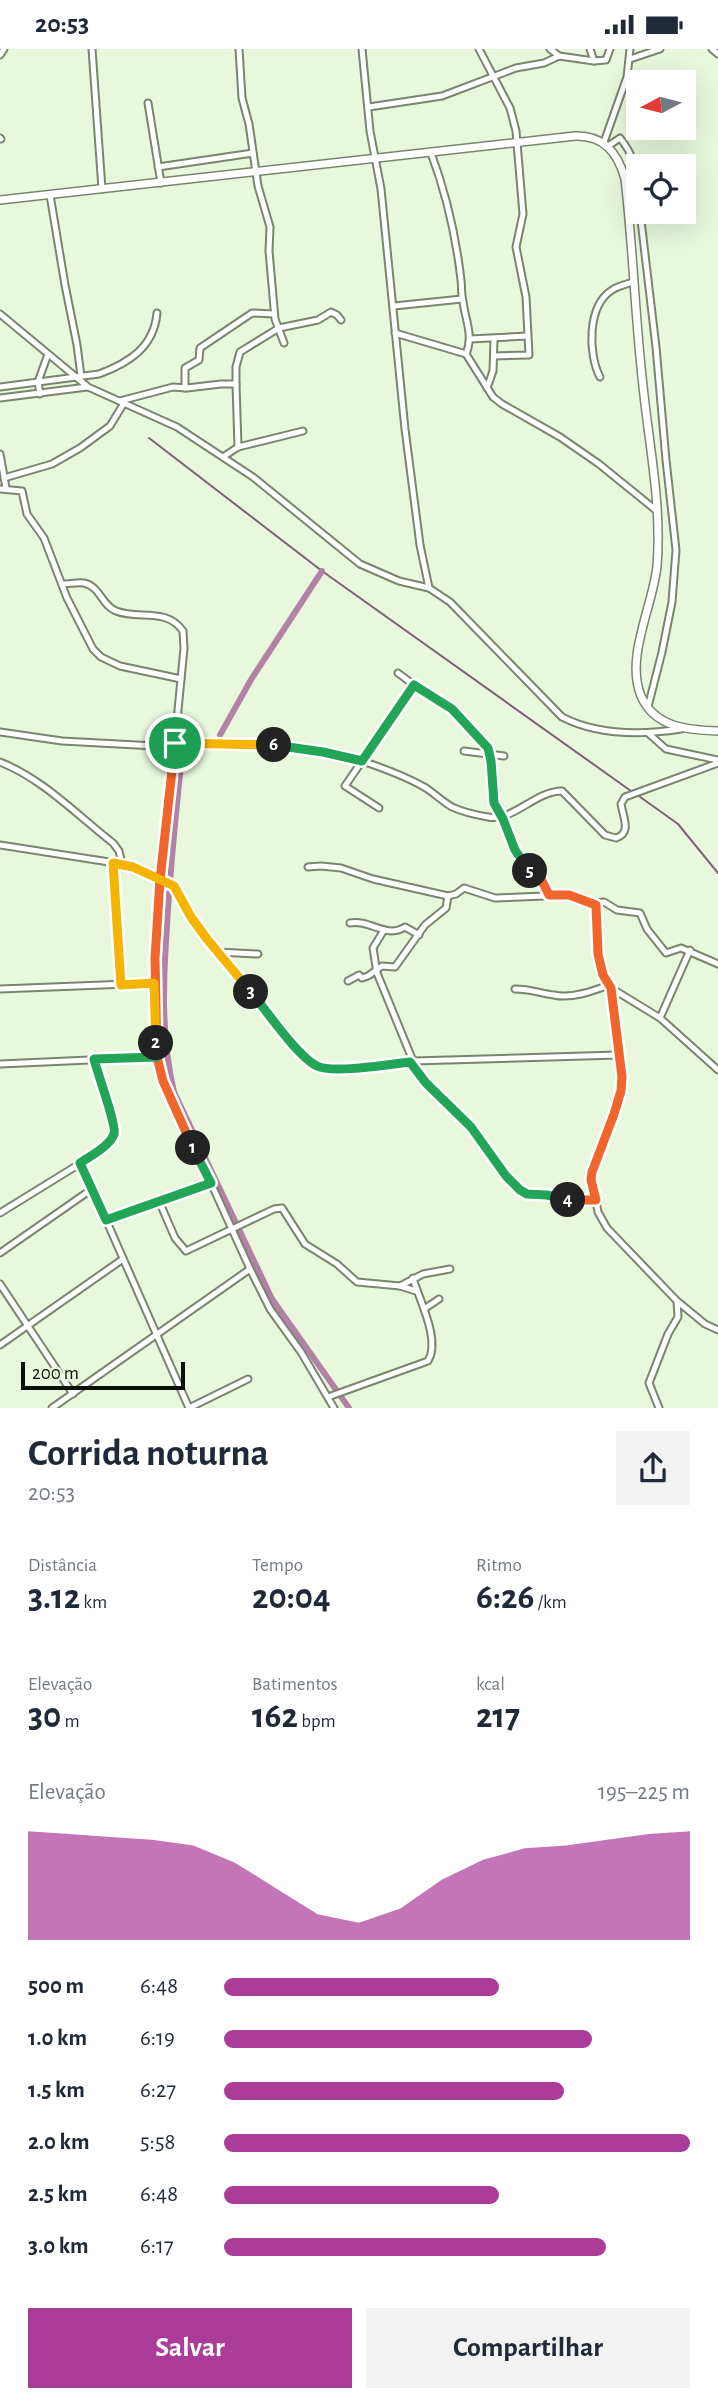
<!DOCTYPE html>
<html lang="pt">
<head>
<meta charset="utf-8">
<style>
	:root { --surface:#fff; --page:#f2f2f3; --text:#1f2937; --muted:#747a83; --accent:#ac3c99 }
	body { margin:0; font-family:"Alegreya Sans",sans-serif; background:var(--page); color:var(--text); height:100vh; display:flex; flex-direction:column; font-size:26px; white-space:nowrap }
	* { box-sizing:border-box; margin:0 }
	p { font-size:23px; color:var(--muted) }
	.icon { flex:none; width:38px; height:38px; fill:none; stroke:currentColor; stroke-width:2; stroke-linecap:round; stroke-linejoin:round }
	.map { position:relative; height:1359px; overflow:hidden }
	.drawer { display:flex; flex-direction:column; background:var(--surface); flex:1 }
	.drawer>* { flex:none }
	.needle { width:46px; rotate:263deg }
	.tools { position:absolute; left:626px; top:21px; display:grid; gap:14px }
	.tools a { display:grid; place-items:center; width:70px; height:70px; border-radius:0px; background:var(--surface); box-shadow:0 7px 28px #0002; font-size:35px }
	.scale { position:absolute; left:21px; bottom:18px; width:164px; box-sizing:border-box; padding-left:7px; border:4px solid #0b0f07; border-top:0; font-size:19px; line-height:24px; white-space:nowrap; color:#0b0f07; -webkit-text-stroke:5px #e9f7dd; paint-order:stroke }
	.pin { position:absolute; display:grid; place-items:center; width:60px; height:60px; color:#fff; margin:-30px; border:4px solid #fff; border-radius:50%; box-shadow:0 2px 7px #0007 }
	.km { position:absolute; width:35px; height:35px; margin:-18px; border-radius:50%; background:#222; color:#fff; font-size:19px; line-height:35px; text-align:center }
	.round { display:grid; place-items:center; flex:none; width:74px; height:74px; border-radius:0px; background:var(--page) }
	.summary { display:flex; align-items:center; justify-content:space-between; height:119px; padding:0 28px }
	h1 { font-size:38px; font-weight:700; line-height:52px }
	.stats { display:grid; grid-template-columns:repeat(3,1fr); gap:10px; height:119px; padding:7px 28px }
	.stats div { display:grid; align-content:center }
	.stats b { font-size:35px; font-weight:700 }
	.stats small { font-size:19px; font-weight:400 }
	.stats p { font-size:19px }
	.chart { height:196px; padding:14px 28px }
	.chart p { display:flex; justify-content:space-between }
	.chart svg { width:100%; height:126px; margin-top:7px; fill:var(--accent); opacity:.7 }
	.action { display:flex; gap:14px; margin-top:auto; padding:14px 28px }
	.action a { flex:1; height:80px; border-radius:0px; background:var(--accent); color:#fff; font-size:28px; font-weight:700; line-height:80px; text-align:center }
	.action a+a { background:var(--page); color:var(--text) }
	ul { padding:0 28px; list-style:none; font-size:23px }
	li { display:grid; grid-template-columns:112px 84px 1fr; align-items:center; height:52px }
	li i { height:18px; border-radius:9px; background:var(--accent) }
	.status { display:flex; justify-content:space-between; align-items:center; height:49px; padding:0 35px; background:var(--surface); direction:ltr }
	.status svg { height:19px; fill:currentColor }
	.map>svg:first-child { display:block }
	.lines { fill:none; stroke-linecap:round; stroke-linejoin:round }
	.stream { stroke:#7f6076; stroke-width:2 }
	.canal { stroke:#b182a6; stroke-width:6 }
	.minor-casing { stroke:#79856e; stroke-width:9 }
	.secondary-casing { stroke:#79856e; stroke-width:10 }
	.minor { stroke:#fff; stroke-width:5 }
	.secondary { stroke:#fff; stroke-width:7 }
	.split-1-casing { stroke:#fff; stroke-width:14 }
	.split-2-casing { stroke:#fff; stroke-width:14 }
	.split-3-casing { stroke:#fff; stroke-width:14 }
	.split-4-casing { stroke:#fff; stroke-width:14 }
	.split-5-casing { stroke:#fff; stroke-width:14 }
	.split-6-casing { stroke:#fff; stroke-width:14 }
	.split-7-casing { stroke:#fff; stroke-width:14 }
	.split-1 { stroke:#f0652b; stroke-width:9 }
	.split-2 { stroke:#22a559; stroke-width:9 }
	.split-3 { stroke:#f5b400; stroke-width:9 }
	.split-4 { stroke:#22a559; stroke-width:9 }
	.split-5 { stroke:#f0652b; stroke-width:9 }
	.split-6 { stroke:#22a559; stroke-width:9 }
	.split-7 { stroke:#f5b400; stroke-width:9 }
</style>
</head>
<body>
<div class="status"><b>20:53</b><svg viewBox="0 0 49 12"><path d="M0 12V9h3v3zM5 12V6h3v6zM10 12V3h3v9zM15 12V0h3v12zM26 1h20v11H26zM47 4h2v5h-2z"/></svg></div>
<div class="map">
<svg width="718" height="1359" viewBox="0 0 718 1359">
	<rect width="100%" height="100%" fill="#e9f7dd"/>
	<g class="lines">
		<g class="stream">
			<path d="M149 389 322 522 631 742"/>
			<path d="M636 745 678 775 718 824"/>
		</g>
		<g class="canal">
			<path d="M220 686 252 629 322 522"/>
			<path d="M184 702 182 706C176 763 170 820 167 877 163 933 161 988 174 1043L272 1250 349 1359"/>
		</g>
		<g class="minor-casing">
			<g id="minor">
				<path d="M92 0 102 140"/>
				<path d="M239 0 242 49 249 75 258 137 270 178 269 202 275 270 284 294"/>
				<path d="M362 0 370 82 381 140 405 380 420 496 429 539"/>
				<path d="M479 0 510 59 516 82 523 165 516 198 526 248 529 306 494 307"/>
				<path d="M550 0 559 7"/>
				<path d="M590 0 594 12"/>
				<path d="M712 0 718 5"/>
				<path d="M0 6 4 0"/>
				<path d="M630 10 660 0"/>
				<path d="M148 54 161 134"/>
				<path d="M369 58 442 47 516 19 544 14 559 7 594 12 606 11 610 0"/>
				<path d="M0 89 1 90"/>
				<path d="M604 93 627 28 630 0"/>
				<path d="M608 97 620 89C638 111 635 126 639 153"/>
				<path d="M431 104C446 144 456 188 461 231 462 238 461 245 463 252 465 271 474 286 466 305"/>
				<path d="M158 118 253 104"/>
				<path d="M50 146 65 236 77 296 81 327"/>
				<path d="M640 163 656 298 666 411 676 501 672 553 662 603 648 658"/>
				<path d="M394 257 462 250"/>
				<path d="M0 265 88 338 177 378 253 428 360 515 399 532 429 539 450 553 562 668C597 686 642 686 681 680"/>
				<path d="M395 284 466 305 493 348 502 355 560 388 599 415 657 462"/>
				<path d="M470 290 527 287"/>
				<path d="M600 328C588 305 587 257 612 241 618 237 627 235 633 233"/>
				<path d="M236 335 238 398"/>
				<path d="M0 338 99 325C129 314 154 298 157 264"/>
				<path d="M185 339V319L199 311 200 299 252 264 274 265"/>
				<path d="M487 339 493 322 494 291"/>
				<path d="M40 345 38 333 48 305"/>
				<path d="M0 349 87 338"/>
				<path d="M120 352 173 338 187 339 221 335H236V318L240 303 279 279 318 271 331 263 337 266 341 271"/>
				<path d="M0 405 6 439"/>
				<path d="M223 408 238 398 303 382"/>
				<path d="M4 429 52 415 80 399 110 377 124 354"/>
				<path d="M0 440 22 442 27 465 44 489 67 549 93 600 101 608 120 617 181 630"/>
				<path d="M62 535C69 535 77 533 84 534 101 538 101 556 116 562 139 571 166 558 183 582L184 599 157 879 154 934 157 1008 163 1032 178 1068 211 1134 250 1220 270 1260 301 1303 334 1359"/>
				<path d="M398 624 426 645 452 660 488 699 491 712 494 753 522 813 540 830 549 846"/>
				<path d="M0 683 62 692 174 698"/>
				<path d="M648 684 666 700 718 711"/>
				<path d="M175 694C198 696 221 693 245 694 283 695 325 699 362 712 383 719 407 728 426 739 435 745 443 753 452 758 463 763 476 766 488 768 513 773 535 742 562 742L605 786 616 789C632 784 623 768 621 755L625 748 718 714"/>
				<path d="M464 702 504 707"/>
				<path d="M0 713C43 730 77 766 113 794L119 802 122 815"/>
				<path d="M379 759 345 737 414 636"/>
				<path d="M0 796 122 815 174 837 191 868 207 890 307 1009 315 1016 324 1019H340L413 1012 618 1006"/>
				<path d="M112 814 121 935"/>
				<path d="M308 818 321 817 341 819 373 830 448 847 456 845 464 839 495 849 569 846 590 855 604 853 617 861 640 864 647 880 666 904 681 899 718 915"/>
				<path d="M596 856C599 885 595 913 611 939L622 1028 614 1065 592 1128 598 1163 607 1179 677 1252 705 1275 718 1281"/>
				<path d="M350 874C370 870 386 890 405 878L419 886"/>
				<path d="M384 881 373 899 377 924 413 1012"/>
				<path d="M218 903 258 905"/>
				<path d="M348 932 359 926 362 929 368 927 382 917 395 918 425 876 446 859 448 847"/>
				<path d="M611 939 660 969 718 1021"/>
				<path d="M0 940 154 934"/>
				<path d="M515 940C529 940 540 944 554 946 571 950 593 942 609 936"/>
				<path d="M660 969 690 901"/>
				<path d="M410 1013C432 1045 465 1066 488 1098 500 1115 509 1139 530 1146L596 1151"/>
				<path d="M0 1015 157 1008"/>
				<path d="M81 1114 189 1359"/>
				<path d="M159 1152 175 1189 186 1202 274 1160 282 1159 305 1195 337 1215 357 1233 400 1237 416 1242"/>
				<path d="M0 1164 81 1114 113 1088V1073L95 1010"/>
				<path d="M106 1171 211 1134"/>
				<path d="M0 1204 92 1140"/>
				<path d="M0 1235 73 1345"/>
				<path d="M400 1237 423 1225 450 1220"/>
				<path d="M424 1260 439 1250"/>
				<path d="M0 1296 123 1210"/>
				<path d="M328 1348 428 1312C441 1291 419 1251 413 1229"/>
				<path d="M52 1359 250 1220"/>
				<path d="M189 1359 248 1330"/>
				<path d="M659 1359 649 1334 668 1285 678 1268 677 1252"/>
			</g>
		</g>
		<g class="secondary-casing">
			<path id="secondary" d="M0 151 575 87C604 86 618 104 625 130 633 198 635 268 643 337 649 396 662 457 657 517 653 557 625 608 641 647 655 679 688 681 718 682"/>
		</g>
		<use href="#minor" class="minor"/>
		<use href="#secondary" class="secondary"/>
	</g>
	<g class="lines">
		<g class="split-1-casing">
			<path id="split-1" d="M175 694 160 831 155 909 157 1008 163 1032 193 1099"/>
		</g>
		<g class="split-2-casing">
			<path id="split-2" d="M156 994 157 1008 94 1010C97 1023 117 1077 114 1085 110 1097 90 1107 80 1114L106 1171 211 1134 193 1099"/>
		</g>
		<g class="split-3-casing">
			<path id="split-3" d="M156 994 154 934 121 936 113 814 133 818 174 837 191 868 207 890 251 943"/>
		</g>
		<g class="split-4-casing">
			<path id="split-4" d="M251 943C266 961 297 1007 317 1017 334 1025 390 1015 410 1013L426 1034 471 1078 506 1127 520 1141 527 1145 547 1146 568 1151"/>
		</g>
		<g class="split-5-casing">
			<path id="split-5" d="M530 822 541 830 549 846H569L596 856 598 905 603 926 611 939 622 1028 621 1042 614 1065 592 1123 591 1131 596 1151H568"/>
		</g>
		<g class="split-6-casing">
			<path id="split-6" d="M274 696 323 703 362 712 414 636 452 660 488 699 491 712 494 754 503 770 515 801 530 822"/>
		</g>
		<g class="split-7-casing">
			<path id="split-7" d="M175 694 274 696"/>
		</g>
		<use href="#split-1" class="split-1"/>
		<use href="#split-2" class="split-2"/>
		<use href="#split-3" class="split-3"/>
		<use href="#split-4" class="split-4"/>
		<use href="#split-5" class="split-5"/>
		<use href="#split-6" class="split-6"/>
		<use href="#split-7" class="split-7"/>
	</g>
</svg>
<div class="tools">
<a><svg class="needle" viewBox="-14 -14 28 28"><path d="M0-13l5 13h-10z" fill="#e53935"/><path d="M0 13l5-13h-10z" fill="#747a83"/></svg></a>
<a><svg class="icon" aria-label="locate" viewBox="0 0 24 24"><circle cx="12" cy="12" r="6"/><path d="M12 2v4M12 18v4M2 12h4M18 12h4"/></svg></a>
</div>
<div class="scale">200 m</div>
<div class="pin" style="left:175px;top:694px;background:#1e9e55"><svg class="icon" aria-label="arrive" viewBox="0 0 24 24"><path d="M6 21V4h12l-3 4 3 4H6"/></svg></div>
<b class="km" style="left:193px;top:1099px">1</b>
<b class="km" style="left:156px;top:994px">2</b>
<b class="km" style="left:251px;top:943px">3</b>
<b class="km" style="left:568px;top:1151px">4</b>
<b class="km" style="left:530px;top:822px">5</b>
<b class="km" style="left:274px;top:696px">6</b>
</div>
<section class="drawer">
<div class="summary"><div><h1>Corrida noturna</h1><p>20:53</p></div><a class="round"><svg class="icon" aria-label="share" viewBox="0 0 24 24"><path d="M12 15V3M7 8l5-5 5 5M5 13v7h14v-7"/></svg></a></div>
<div class="stats">
<div><p>Distância</p><b>3.12<small> km</small></b></div>
<div><p>Tempo</p><b>20:04</b></div>
<div><p>Ritmo</p><b>6:26<small> /km</small></b></div>
</div>
<div class="stats">
<div><p>Elevação</p><b>30<small> m</small></b></div>
<div><p>Batimentos</p><b>162<small> bpm</small></b></div>
<div><p>kcal</p><b>217</b></div>
</div>
<div class="chart"><p><span>Elevação</span>195–225 m</p>
<svg viewBox="0 0 160 44" preserveAspectRatio="none"><path d="M0 44V6L10 7L20 8L30 9L40 11L50 17L60 26L70 35L80 38L90 33L100 23L110 16L120 12L130 11L140 9L150 7L160 6V44z"/></svg>
</div>
<ul>
<li><b>500 m</b>6:48<i style="width:59%"></i></li>
<li><b>1.0 km</b>6:19<i style="width:79%"></i></li>
<li><b>1.5 km</b>6:27<i style="width:73%"></i></li>
<li><b>2.0 km</b>5:58<i style="width:100%"></i></li>
<li><b>2.5 km</b>6:48<i style="width:59%"></i></li>
<li><b>3.0 km</b>6:17<i style="width:82%"></i></li>
</ul>
<div class="action"><a>Salvar</a><a>Compartilhar</a></div>
</section>
</body>
</html>
